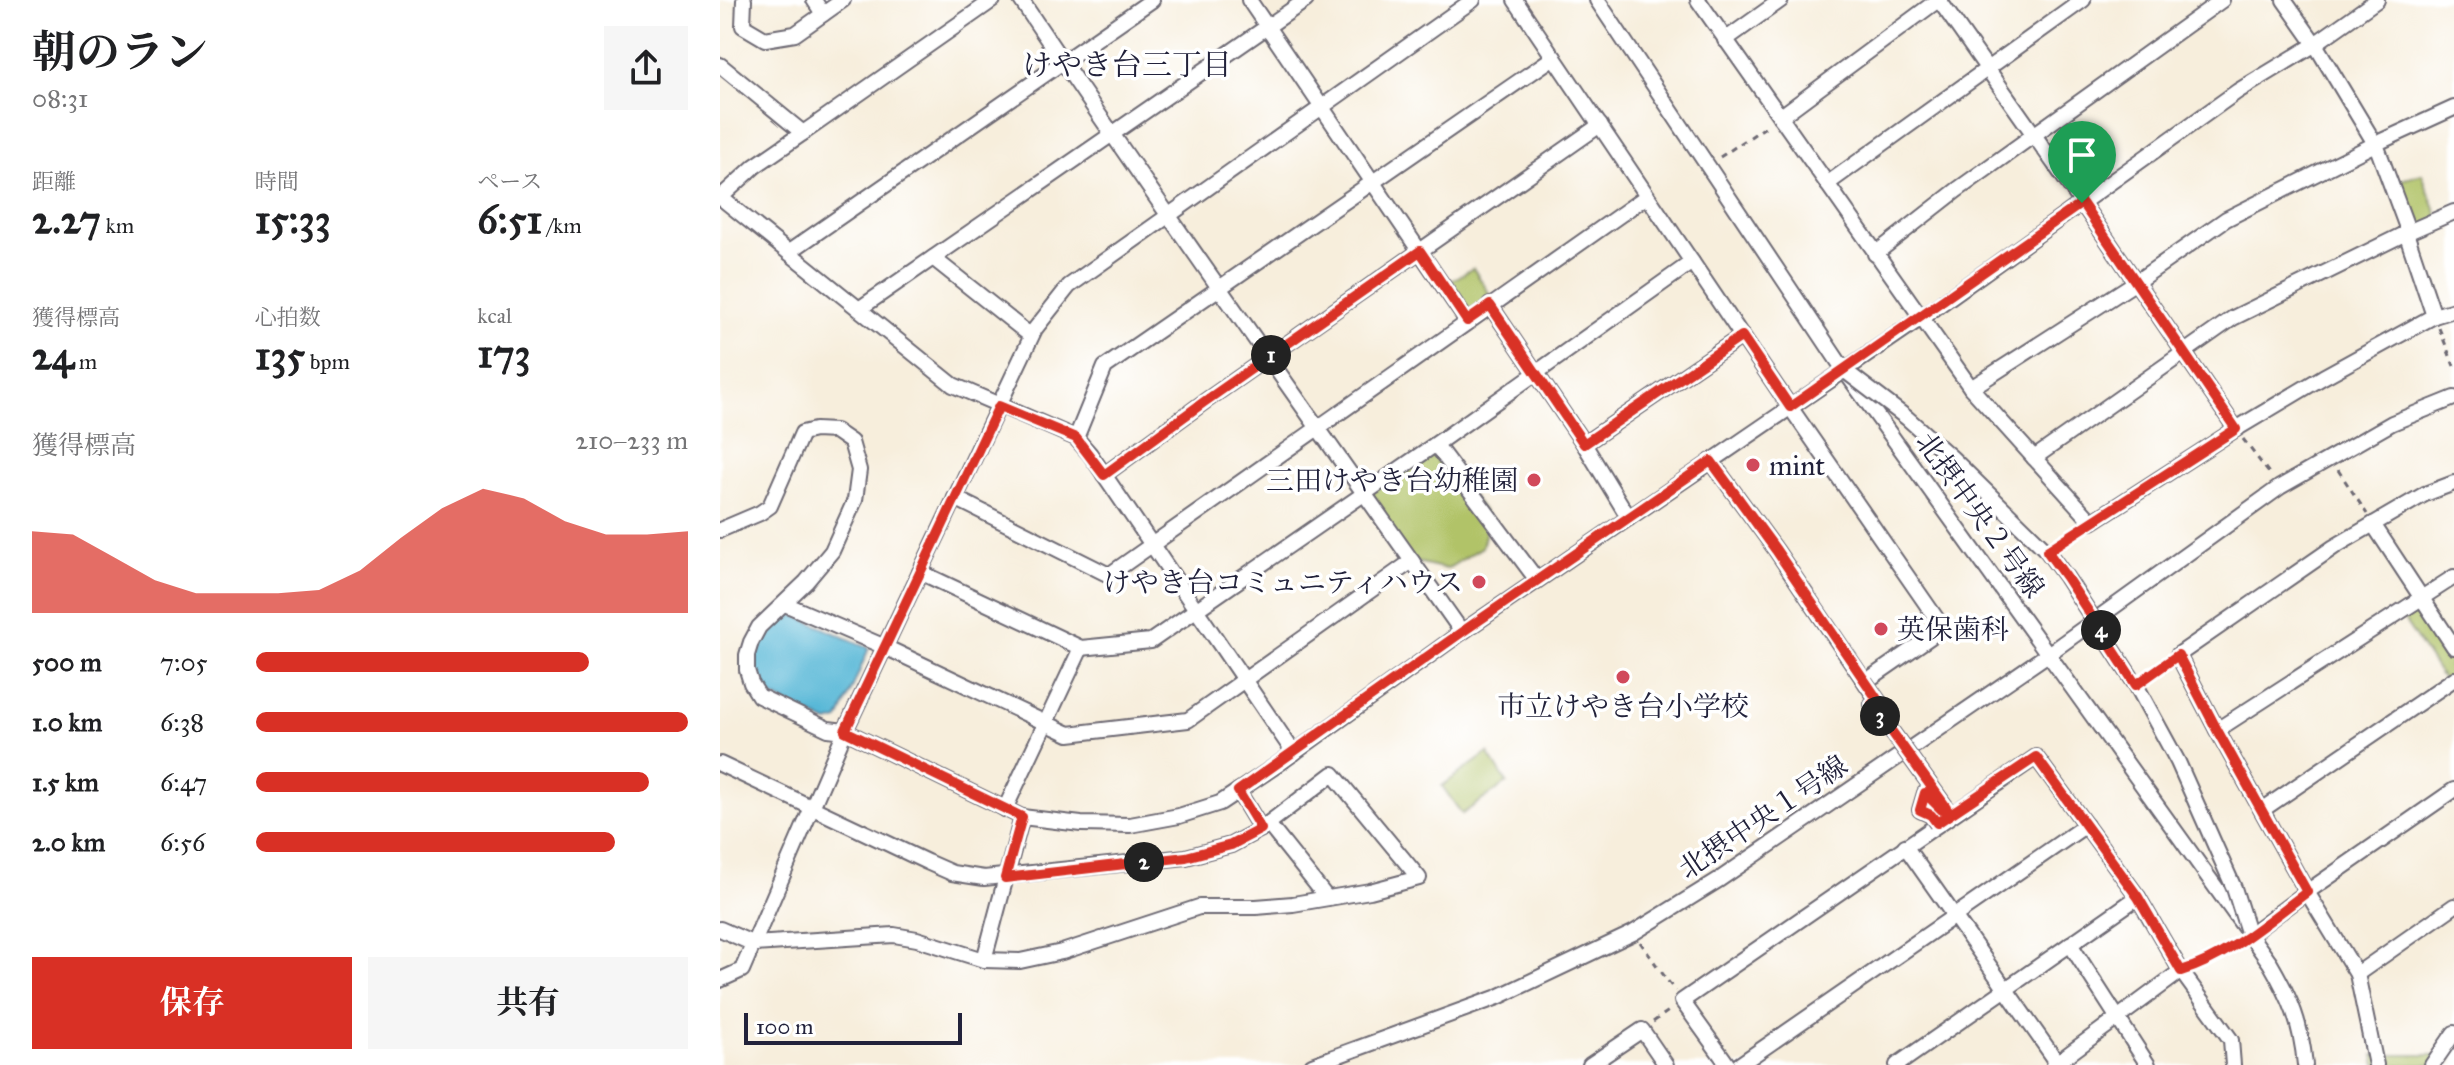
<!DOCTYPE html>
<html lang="ja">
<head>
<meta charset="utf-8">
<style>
	:root { --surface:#fff; --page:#f6f6f6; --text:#202124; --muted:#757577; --accent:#d93025 }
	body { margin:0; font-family:"IM FELL Great Primer","Noto Serif JP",serif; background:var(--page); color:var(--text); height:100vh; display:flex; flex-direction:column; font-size:30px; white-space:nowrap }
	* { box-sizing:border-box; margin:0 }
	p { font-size:26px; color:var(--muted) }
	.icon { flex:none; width:44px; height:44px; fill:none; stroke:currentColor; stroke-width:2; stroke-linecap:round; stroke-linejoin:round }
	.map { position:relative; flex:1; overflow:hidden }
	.drawer { display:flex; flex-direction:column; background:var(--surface); width:720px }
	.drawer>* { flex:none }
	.scale { position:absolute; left:24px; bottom:20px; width:218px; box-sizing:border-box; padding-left:8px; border:4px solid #22223b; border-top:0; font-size:22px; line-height:28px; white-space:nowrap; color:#22223b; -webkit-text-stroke:6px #fff; paint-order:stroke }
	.pin { position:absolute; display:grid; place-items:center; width:68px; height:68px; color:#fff; margin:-82px -34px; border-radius:50% 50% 50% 0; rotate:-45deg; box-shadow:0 0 8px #0007 }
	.pin .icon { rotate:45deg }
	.km { position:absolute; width:40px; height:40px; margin:-20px; border-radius:50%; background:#222; color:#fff; font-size:22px; line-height:40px; text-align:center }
	.round { display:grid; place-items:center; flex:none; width:84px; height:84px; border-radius:0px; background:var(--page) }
	.overview { display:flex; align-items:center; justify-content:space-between; height:136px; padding:0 32px }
	h1 { font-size:44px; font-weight:700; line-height:60px }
	.figures { display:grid; grid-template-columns:repeat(3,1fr); gap:12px; height:136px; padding:8px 32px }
	.figures div { display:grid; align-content:center }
	.figures b { font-size:40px; font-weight:700 }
	.figures small { font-size:22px; font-weight:400 }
	.figures p { font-size:22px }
	.chart { height:224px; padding:16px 32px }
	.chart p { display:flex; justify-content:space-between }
	.chart svg { width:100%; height:144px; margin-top:8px; fill:var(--accent); opacity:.7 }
	.action { display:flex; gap:16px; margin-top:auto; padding:16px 32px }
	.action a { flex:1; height:92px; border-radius:0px; background:var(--accent); color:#fff; font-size:32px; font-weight:700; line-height:92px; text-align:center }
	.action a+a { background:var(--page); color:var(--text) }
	ul { padding:0 32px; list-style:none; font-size:26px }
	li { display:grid; grid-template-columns:128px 96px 1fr; align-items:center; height:60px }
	li i { height:20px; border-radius:10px; background:var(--accent) }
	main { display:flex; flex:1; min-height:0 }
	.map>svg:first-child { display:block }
	.green { fill:#b1c367; stroke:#6a7251; stroke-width:2 }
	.water { fill:#59b8d7; stroke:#3e6d89; stroke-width:2 }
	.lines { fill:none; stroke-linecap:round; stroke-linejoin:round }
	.minor-casing { stroke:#6d6973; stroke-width:18 }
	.path { stroke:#6d6973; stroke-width:3; stroke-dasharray:6 6; stroke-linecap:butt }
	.minor { stroke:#fff; stroke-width:14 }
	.minor-bridge-casing { stroke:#6d6973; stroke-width:18; stroke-linecap:butt }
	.minor-bridge { stroke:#fff; stroke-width:14 }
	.route-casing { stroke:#fff; stroke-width:16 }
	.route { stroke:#d93025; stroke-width:10 }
	.poi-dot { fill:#d1495b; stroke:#fff; stroke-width:3 }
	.labels { text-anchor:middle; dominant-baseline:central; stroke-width:7; stroke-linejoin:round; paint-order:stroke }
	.poi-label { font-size:28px; fill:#22223b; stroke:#fff; text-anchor:start }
	.street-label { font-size:28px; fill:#22223b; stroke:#fff }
	.neighbourhood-label { font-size:30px; fill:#22223b; stroke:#fff }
</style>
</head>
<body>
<main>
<section class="drawer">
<div class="overview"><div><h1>朝のラン</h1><p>08:31</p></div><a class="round"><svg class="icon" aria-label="share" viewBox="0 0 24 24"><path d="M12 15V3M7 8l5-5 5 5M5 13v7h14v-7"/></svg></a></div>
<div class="figures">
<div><p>距離</p><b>2.27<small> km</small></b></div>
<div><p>時間</p><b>15:33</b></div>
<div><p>ペース</p><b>6:51<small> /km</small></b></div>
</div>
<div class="figures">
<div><p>獲得標高</p><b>24<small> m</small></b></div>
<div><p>心拍数</p><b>135<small> bpm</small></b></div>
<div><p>kcal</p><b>173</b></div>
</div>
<div class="chart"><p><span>獲得標高</span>210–233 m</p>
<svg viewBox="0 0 160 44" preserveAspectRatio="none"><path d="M0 44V19L10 20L20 27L30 34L40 38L50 38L60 38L70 37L80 31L90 21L100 12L110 6L120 9L130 16L140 20L150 20L160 19V44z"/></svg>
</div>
<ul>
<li><b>500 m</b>7:05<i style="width:77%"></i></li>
<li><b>1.0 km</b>6:38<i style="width:100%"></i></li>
<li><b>1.5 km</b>6:47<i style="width:91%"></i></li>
<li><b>2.0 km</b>6:56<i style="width:83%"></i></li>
</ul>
<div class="action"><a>保存</a><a>共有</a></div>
</section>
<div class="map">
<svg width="1734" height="1065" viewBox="0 0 1734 1065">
	<rect width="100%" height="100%" fill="#fff"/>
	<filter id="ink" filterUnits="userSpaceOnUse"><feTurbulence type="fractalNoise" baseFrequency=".0125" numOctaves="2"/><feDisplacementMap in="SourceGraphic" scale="16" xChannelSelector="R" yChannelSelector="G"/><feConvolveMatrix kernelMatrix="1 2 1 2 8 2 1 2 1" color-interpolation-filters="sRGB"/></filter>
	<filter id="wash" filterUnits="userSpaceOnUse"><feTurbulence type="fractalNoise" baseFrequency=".006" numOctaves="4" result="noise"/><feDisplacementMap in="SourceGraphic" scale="32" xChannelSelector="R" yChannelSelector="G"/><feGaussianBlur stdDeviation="1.8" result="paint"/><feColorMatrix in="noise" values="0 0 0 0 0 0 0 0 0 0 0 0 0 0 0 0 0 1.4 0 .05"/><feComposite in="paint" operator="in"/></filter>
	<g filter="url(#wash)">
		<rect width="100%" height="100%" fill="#f7eedc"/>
		<g class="green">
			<path d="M1702 174 1719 219 1696 230 1670 183Z"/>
			<path d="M753 268 775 302 755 316 741 313 723 286Z"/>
			<path d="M716 445 769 519 762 547 727 569 692 561 644 494Z"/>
			<path d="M1688 606 1703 608 1714 623 1718 637 1730 648 1732 658 1729 667 1734 676 1726 684 1679 612Z"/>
			<path d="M768 753 787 783 742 814 722 786Z"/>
			<path d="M1654 1055H1719L1712 1065H1656Z"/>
		</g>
		<path class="water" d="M65 611 149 648 119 720 108 723 47 694 35 679 32 660 41 634Z"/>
	</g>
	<g filter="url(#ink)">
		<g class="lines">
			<g class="minor-casing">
				<g id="minor">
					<path d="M24 0 23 26 45 39 75 34 123 0"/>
					<path d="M94 0 103 14"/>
					<path d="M301 0C444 213 594 422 742 632L557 765 500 803 459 816 410 825 361 824 302 817 125 731 315 329 349 286 753 0"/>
					<path d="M529 0 747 321"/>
					<path d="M795 0 1070 407 1223 628 1145 682 1056 550 991 461"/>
					<path d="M877 0 1124 370 1550 963C1571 999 1581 1023 1585 1065"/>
					<path d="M978 0 1251 388 1372 522 1516 429 1603 377 1714 316 1734 310"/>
					<path d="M1219 0 1362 203 1516 429"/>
					<path d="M1564 0 1595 44 1657 147 1686 225V233L1714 316"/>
					<path d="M1005 40 1061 0"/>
					<path d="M0 65 83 133 273 0"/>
					<path d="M1060 117 1218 0"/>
					<path d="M1107 184 1363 0"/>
					<path d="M0 197 233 385 356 438 370 454 574 753"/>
					<path d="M1 197 35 166 83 133"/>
					<path d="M69 252 432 0"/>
					<path d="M1155 254 1237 190 1502 0"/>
					<path d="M213 258 311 336"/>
					<path d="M770 305 864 444 909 518"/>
					<path d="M139 309 586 0"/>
					<path d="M1251 388 1416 282 1506 219 1655 144 1734 108"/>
					<path d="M356 438 385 367 834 57"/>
					<path d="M864 444 1022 336"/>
					<path d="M716 445 817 580"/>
					<path d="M1314 458 1513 318 1686 233 1734 212"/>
					<path d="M384 475 484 402 880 125"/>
					<path d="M235 498 389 575 927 196"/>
					<path d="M1653 524 1734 647"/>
					<path d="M0 530 40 513 50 506 82 433 95 430 115 431 131 442 139 470 135 500 112 551 86 582 39 627 31 642 27 655V670L31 683 39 696 108 729 125 731 22 970 0 980"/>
					<path d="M200 572 361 648 431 641 726 437 972 262"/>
					<path d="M65 604 165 647 349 734 468 720 692 561"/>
					<path d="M742 632 1201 318 1518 91 1589 48 1657 0"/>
					<path d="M1497 730 1734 577"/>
					<path d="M0 764 207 862 232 873 264 878 466 857 511 845 541 829 613 774 699 878 650 891 573 904 536 907H479L342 952 300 961 264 960 197 939 174 935 34 944 0 929"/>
					<path d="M518 791 541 829"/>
					<path d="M285 809 361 648"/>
					<path d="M1542 810 1734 679"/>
					<path d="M548 824 607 898"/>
					<path d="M1185 846 1339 1065"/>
					<path d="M1529 935 1587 892 1734 790"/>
					<path d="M1350 944 1428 1065"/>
					<path d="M264 960 302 817"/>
					<path d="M1637 974 1734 906"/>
					<path d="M592 1065 778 997 913 933 1000 879 1328 654 1560 487 1672 423 1734 398"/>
					<path d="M870 1065 922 1030 946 1065"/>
					<path d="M1008 1065 962 1001 1316 757 1418 897 1461 971 1511 1040 1513 1065"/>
					<path d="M1019 1065 1366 825"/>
					<path d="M1177 1065 1418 897"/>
					<path d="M1334 1065 1461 971"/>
					<path d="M1656 1065 1637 974 1587 892 1497 730 1458 655 1614 547 1705 494 1734 483"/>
					<path d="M1712 1065 1734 1033"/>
				</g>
			</g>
			<g class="path">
				<path d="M1000 157 1050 124"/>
				<path d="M1719 328 1734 366"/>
				<path d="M1523 439 1552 477"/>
				<path d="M1618 470 1647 514"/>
				<path d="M1339 544 1359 531"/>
				<path d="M1425 678 1445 664"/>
				<path d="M920 942 955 991"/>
				<path d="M1476 967 1518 942"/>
				<path d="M933 1022 950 1010"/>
			</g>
			<use href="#minor" class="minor"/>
			<g class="minor-bridge-casing">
				<g id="minor-bridge">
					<path d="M1124 370 1187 418 1232 458 1327 551 1346 577 1416 685 1458 762 1514 888 1529 935"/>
					<path d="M1145 682 1168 715 1165 717 1155 702 1152 704 1226 807 1222 810 1205 793 1200 810 1211 815 1217 823"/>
				</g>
			</g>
			<use href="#minor-bridge" class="minor-bridge"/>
		</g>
	</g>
	<g class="lines" filter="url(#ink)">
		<g class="route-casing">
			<path id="route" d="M1362 203 1516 429 1327 551 1346 577 1416 685 1458 655 1497 730 1587 892C1548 921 1508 957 1461 971L1418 897 1316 757 1217 823 1211 815 1200 810 1205 793 1222 810 1226 807 1152 704 1155 702 1165 717 1168 715 1056 550 991 461 742 632 518 791 541 829 511 845 466 857 285 878 302 817 125 731 279 406 356 438 384 475 484 402 700 251 747 321 770 305 864 444 1022 336 1070 407Z"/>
		</g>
		<use href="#route" class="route"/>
	</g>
	<g class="poi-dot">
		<circle cx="1033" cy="465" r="8"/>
		<circle cx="814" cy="480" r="8"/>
		<circle cx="759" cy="582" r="8"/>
		<circle cx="1161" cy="629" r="8"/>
		<circle cx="903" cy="677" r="8"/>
	</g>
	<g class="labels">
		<g class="poi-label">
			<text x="1049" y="465">mint</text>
			<text x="798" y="480" text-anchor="end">三田けやき台幼稚園</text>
			<text x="743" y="582" text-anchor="end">けやき台コミュニティハウス</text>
			<text x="1177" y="629">英保歯科</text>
			<text x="903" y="706" text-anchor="middle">市立けやき台小学校</text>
		</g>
		<g class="street-label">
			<text transform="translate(1260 515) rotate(54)">北摂中央２号線</text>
			<text transform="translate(1043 817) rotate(-34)">北摂中央１号線</text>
		</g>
		<g class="neighbourhood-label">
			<text x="407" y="65">けやき台三丁目</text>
		</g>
	</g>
</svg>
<div class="scale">100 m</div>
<div class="pin" style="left:1362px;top:203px;background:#1e9e55"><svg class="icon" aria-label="arrive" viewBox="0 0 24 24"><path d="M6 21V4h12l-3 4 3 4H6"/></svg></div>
<b class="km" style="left:551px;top:355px">1</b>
<b class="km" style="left:424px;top:862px">2</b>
<b class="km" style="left:1160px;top:716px">3</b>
<b class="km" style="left:1381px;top:630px">4</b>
</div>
</main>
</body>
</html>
